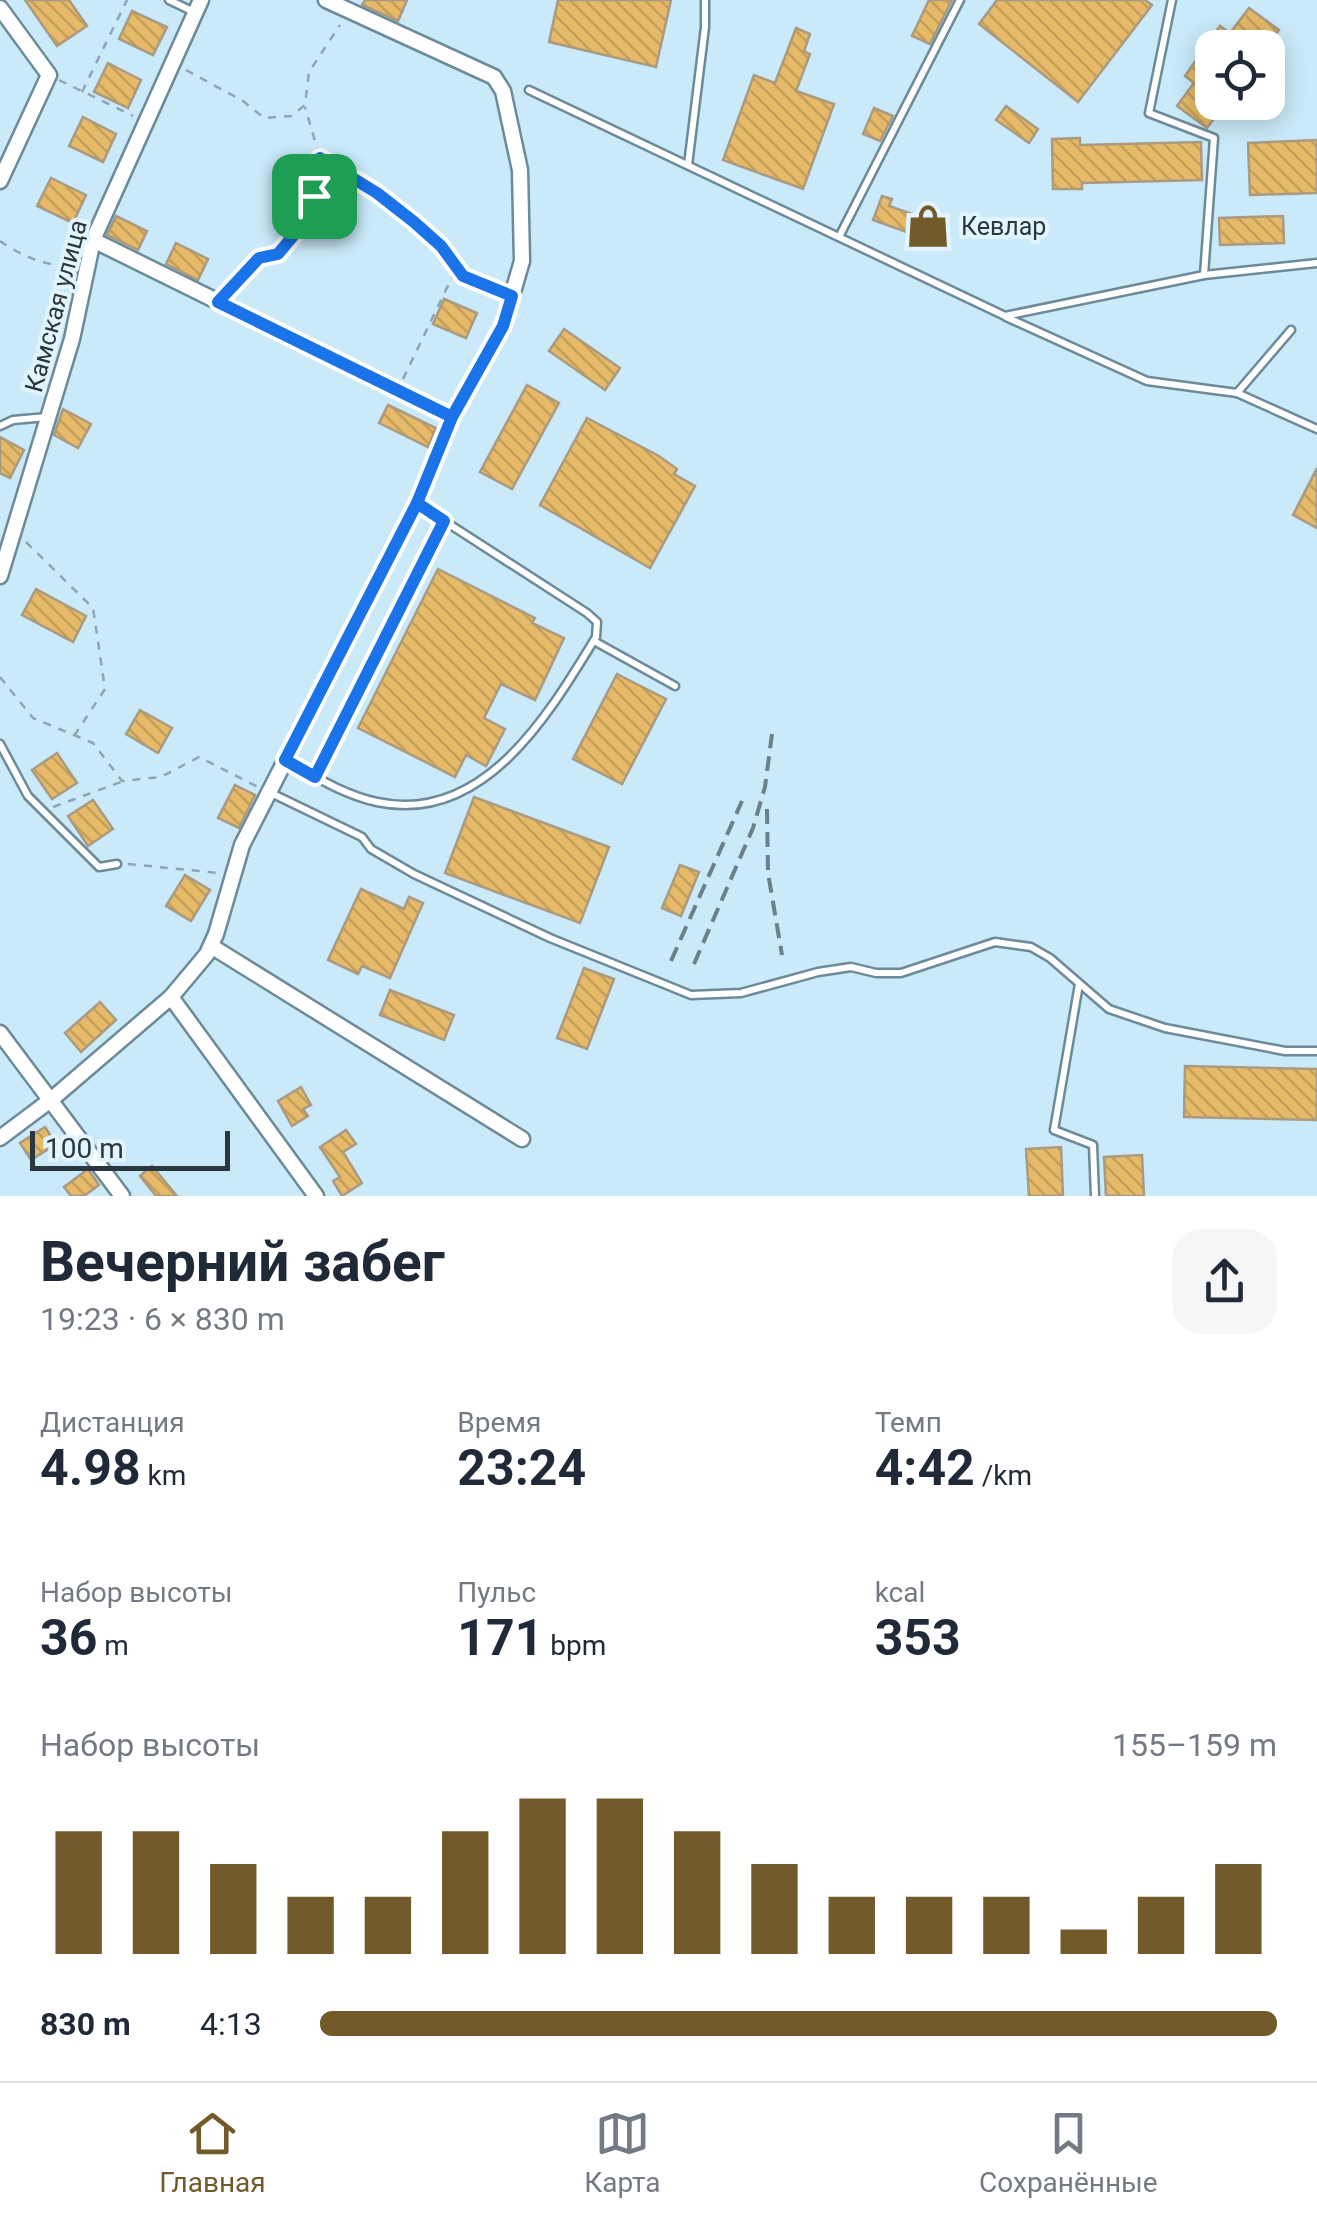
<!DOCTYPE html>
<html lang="ru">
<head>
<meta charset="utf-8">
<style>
	:root { --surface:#fff; --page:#f6f6f7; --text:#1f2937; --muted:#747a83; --line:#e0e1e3; --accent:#735a2b }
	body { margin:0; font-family:Roboto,sans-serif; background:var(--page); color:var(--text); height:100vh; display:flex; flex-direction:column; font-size:38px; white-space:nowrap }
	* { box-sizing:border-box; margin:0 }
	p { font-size:32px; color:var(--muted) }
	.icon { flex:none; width:55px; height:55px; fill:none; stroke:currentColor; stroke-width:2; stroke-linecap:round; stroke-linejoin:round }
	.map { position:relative; height:1196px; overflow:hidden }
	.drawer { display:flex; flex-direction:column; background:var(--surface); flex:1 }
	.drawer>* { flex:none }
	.fabs { position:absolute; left:1195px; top:30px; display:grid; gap:20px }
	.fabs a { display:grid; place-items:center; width:90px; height:90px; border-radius:20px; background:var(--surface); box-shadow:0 5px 25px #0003; font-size:50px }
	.scale { position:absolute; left:30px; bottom:25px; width:200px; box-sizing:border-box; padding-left:10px; border:5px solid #2b373e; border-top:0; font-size:28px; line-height:35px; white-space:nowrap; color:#2b373e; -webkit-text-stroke:8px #e2f5fe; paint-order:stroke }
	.pin { position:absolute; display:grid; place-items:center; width:85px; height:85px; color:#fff; margin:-42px; border-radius:20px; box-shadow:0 5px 15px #0006 }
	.round { display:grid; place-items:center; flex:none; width:105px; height:105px; border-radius:30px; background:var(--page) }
	.headline { display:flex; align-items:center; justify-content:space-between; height:170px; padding:0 40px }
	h1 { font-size:55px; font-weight:700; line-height:75px }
	.stats { display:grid; grid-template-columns:repeat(3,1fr); gap:15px; height:170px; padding:10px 40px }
	.stats div { display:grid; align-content:center }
	.stats b { font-size:50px; font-weight:700 }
	.stats small { font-size:28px; font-weight:400 }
	.stats p { font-size:28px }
	.chart { height:280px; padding:20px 40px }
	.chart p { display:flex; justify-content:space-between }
	.chart svg { width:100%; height:180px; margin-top:10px; stroke:var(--accent); stroke-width:6 }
	ul { padding:0 40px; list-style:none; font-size:32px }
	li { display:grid; grid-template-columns:160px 120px 1fr; align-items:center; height:75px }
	li i { height:25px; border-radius:12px; background:var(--accent) }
	.tab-bar { display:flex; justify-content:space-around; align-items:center; height:140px; border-top:2px solid var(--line); background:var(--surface); font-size:28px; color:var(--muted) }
	.tab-bar a { display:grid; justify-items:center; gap:5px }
	.tab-bar .on { color:var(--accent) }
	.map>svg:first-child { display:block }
	.building { fill:url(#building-back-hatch); stroke:#a99a81; stroke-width:2.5 }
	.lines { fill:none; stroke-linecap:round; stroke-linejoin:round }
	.lane-casing { stroke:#6d8a98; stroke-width:11 }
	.street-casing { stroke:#6d8a98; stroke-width:19 }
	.path { stroke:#8da5b1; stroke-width:2.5; stroke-dasharray:8 8; stroke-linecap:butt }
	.lane { stroke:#fff; stroke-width:6 }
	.street { stroke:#fff; stroke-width:14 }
	.rail { stroke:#6c808a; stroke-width:4; stroke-dasharray:15 8; stroke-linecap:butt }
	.route-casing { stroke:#fff; stroke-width:20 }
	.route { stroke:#1a73e8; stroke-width:12 }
	.labels { text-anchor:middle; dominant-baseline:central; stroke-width:8; stroke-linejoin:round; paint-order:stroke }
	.poi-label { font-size:25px; fill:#2b373e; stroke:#e2f5fe; text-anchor:start }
	.street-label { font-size:25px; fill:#2b373e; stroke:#e2f5fe }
</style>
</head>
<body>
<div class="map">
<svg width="1317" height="1196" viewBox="0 0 1317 1196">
	<defs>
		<pattern id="building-back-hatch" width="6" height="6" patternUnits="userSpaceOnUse" patternTransform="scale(2.5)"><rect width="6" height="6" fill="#e6ba68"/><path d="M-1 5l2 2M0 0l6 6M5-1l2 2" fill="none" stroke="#c5a05b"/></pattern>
	</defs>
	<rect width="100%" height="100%" fill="#caeaf9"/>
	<g class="building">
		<path d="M25 0H69L87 26 57 46Z"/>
		<path d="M365 0H407L398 21 362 5Z"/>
		<path d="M558 0H671L656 67 549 42Z"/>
		<path d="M929 0H952L930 44 912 36Z"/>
		<path d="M997 0H1145L1152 5 1078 102 979 24Z"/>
		<path d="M1249 8 1279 30 1266 48H1212V102H1226L1207 128 1177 106 1194 83 1185 76 1220 26 1230 33Z"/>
		<path d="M132 11 167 27 153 55 119 39Z"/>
		<path d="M796 28 810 34 804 51 810 54 796 91 834 104 803 189 723 160 754 75 775 83Z"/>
		<path d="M108 63 141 80 128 108 94 92Z"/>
		<path d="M1006 106 1038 129 1029 143 996 120Z"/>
		<path d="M874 108 893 116 880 141 863 134Z"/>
		<path d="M83 117 116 134 103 162 69 146Z"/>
		<path d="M1080 138V145L1201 142 1202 180 1082 183V189H1053L1052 139Z"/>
		<path d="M1317 140V193L1250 195 1248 143Z"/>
		<path d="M51 178 86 195 73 223 37 206Z"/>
		<path d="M882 196 892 199 889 206 944 225 937 243 873 220Z"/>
		<path d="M116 216 147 231 138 250 107 235Z"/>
		<path d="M1283 216 1284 243 1220 245 1219 218Z"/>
		<path d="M176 243 208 259 198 280 166 264Z"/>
		<path d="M444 299 477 313 466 338 433 324Z"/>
		<path d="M564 329 620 368 605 390 549 351Z"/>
		<path d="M527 385 559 403 512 489 480 472Z"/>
		<path d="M388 405 436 428 428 447 379 423Z"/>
		<path d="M63 409 91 424 78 448 54 435Z"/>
		<path d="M587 418 659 456 677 469 674 474 695 486 650 568 540 505Z"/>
		<path d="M0 437 24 450 10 478 0 473Z"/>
		<path d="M1317 468V528L1293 515Z"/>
		<path d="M438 569 535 618 532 623 564 638 535 700 501 684 484 718 505 729 486 766 466 755 455 777 358 728Z"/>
		<path d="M36 589 86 616 73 642 22 615Z"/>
		<path d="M617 674 666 699 622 784 573 759Z"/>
		<path d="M140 710 172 728 158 753 126 734Z"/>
		<path d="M57 753 77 783 52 799 32 770Z"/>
		<path d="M235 785 255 795 239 828 218 818Z"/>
		<path d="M474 797 609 847 580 923 445 873Z"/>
		<path d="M93 800 113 829 88 846 68 816Z"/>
		<path d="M680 865 699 872 681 916 662 908Z"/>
		<path d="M185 875 210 890 191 921 166 906Z"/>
		<path d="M361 889 404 909 409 897 423 903 390 978 362 966 358 974 328 960Z"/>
		<path d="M584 968 614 979 587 1049 557 1038Z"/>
		<path d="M390 990 454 1015 444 1040 380 1015Z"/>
		<path d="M100 1002 116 1020 81 1052 65 1033Z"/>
		<path d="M1185 1066 1317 1069V1120L1184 1117Z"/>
		<path d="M301 1087 311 1105 303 1109 308 1116 292 1126 278 1101Z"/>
		<path d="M45 1127 56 1144 31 1160 20 1143Z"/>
		<path d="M346 1130 356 1144 343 1152 362 1183 342 1196 333 1181 340 1177 320 1147Z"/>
		<path d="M1061 1147 1063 1196H1029L1026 1149Z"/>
		<path d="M1142 1155 1144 1196H1106L1104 1157Z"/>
		<path d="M152 1166 177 1196H156L140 1176Z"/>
		<path d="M88 1169 99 1185 84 1196H71L64 1187Z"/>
	</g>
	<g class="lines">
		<g class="lane-casing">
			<g id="lane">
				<path d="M169 0 194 12"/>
				<path d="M1172 0 1149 113 1214 138 1204 275"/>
				<path d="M529 90 1005 316 1204 275 1317 263"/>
				<path d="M688 165 705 27V0"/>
				<path d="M839 237 960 0"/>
				<path d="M1006 317 1147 381 1237 393 1291 330"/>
				<path d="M1237 393 1317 429"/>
				<path d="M0 426 13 420 47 417"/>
				<path d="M594 641 675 686"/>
				<path d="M0 744 28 796 99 867 117 864"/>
				<path d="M285 760C314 776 344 795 377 802 484 825 549 714 596 637L597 622 587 613 418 504"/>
				<path d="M315 777 444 521"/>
				<path d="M269 792 362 837 371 849 414 874 550 938 691 995 741 993 818 972 851 967 876 973H901L995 942 1031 947 1050 958 1109 1009 1165 1028 1285 1051H1317"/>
				<path d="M1079 984 1054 1130 1093 1145 1095 1196"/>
			</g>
		</g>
		<g class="street-casing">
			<g id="street">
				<path d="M0 8 49 75 0 181"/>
				<path d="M93 240 452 417"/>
				<path d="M0 576 72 339 93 240 201 0"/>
				<path d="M211 946 522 1139"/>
				<path d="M171 997 316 1196"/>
				<path d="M0 1033 122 1196"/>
				<path d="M0 1138 52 1099 171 997 207 954 216 934 242 845 417 503 452 417 503 326 522 261 520 170 503 91 494 77 326 0"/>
			</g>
		</g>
		<g class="path">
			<path d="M186 70 243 101 264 118 291 116 305 105 309 72 340 25"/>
			<path d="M59 80 133 116"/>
			<path d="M82 92 127 0"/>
			<path d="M322 159 377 193 414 221 441 246 463 276 497 289"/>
			<path d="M0 241C20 255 48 268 72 265"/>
			<path d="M228 292 259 258 278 254 303 224 315 197 320 158 305 107"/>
			<path d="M403 379 456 269"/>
			<path d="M26 542 93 608 105 689 74 736"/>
			<path d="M0 677 33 718 93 743 122 781 161 777 199 757 258 787"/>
			<path d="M53 807 121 782"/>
			<path d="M128 864 219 873"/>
		</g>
		<use href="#lane" class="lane"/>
		<use href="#street" class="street"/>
		<g class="rail">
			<path d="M767 809 768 873 782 955"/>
			<path d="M671 961 742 801"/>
			<path d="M694 964 753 828 765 787 772 734"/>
		</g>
	</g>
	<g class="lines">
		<g class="route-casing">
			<path id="route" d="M314 196 303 224 278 254 259 258 218 302 452 417 417 503 285 760 315 777 444 521 417 503 452 417 503 326 512 296 463 276 441 246 414 222 377 193 320 158 314 196"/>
		</g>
		<use href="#route" class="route"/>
	</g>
	<defs>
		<g id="shop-bare" transform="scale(3.45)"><path d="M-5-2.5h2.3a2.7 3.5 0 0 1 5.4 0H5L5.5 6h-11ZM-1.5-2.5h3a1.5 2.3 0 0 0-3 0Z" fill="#735a2b" stroke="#e2f5fe" stroke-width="2.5" paint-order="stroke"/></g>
	</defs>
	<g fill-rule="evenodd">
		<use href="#shop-bare" x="928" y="226"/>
	</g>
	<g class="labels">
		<g class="poi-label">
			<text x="961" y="226">Кевлар</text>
		</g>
		<g class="street-label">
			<text transform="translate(56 306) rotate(-75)">Камская улица</text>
		</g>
	</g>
</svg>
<div class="fabs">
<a><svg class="icon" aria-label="locate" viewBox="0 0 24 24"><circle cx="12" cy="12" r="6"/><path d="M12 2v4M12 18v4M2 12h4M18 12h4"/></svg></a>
</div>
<div class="scale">100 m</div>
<div class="pin" style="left:314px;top:196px;background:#1e9e55"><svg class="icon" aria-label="arrive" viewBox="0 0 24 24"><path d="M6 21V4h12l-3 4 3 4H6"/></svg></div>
</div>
<section class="drawer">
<div class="headline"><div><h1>Вечерний забег</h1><p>19:23 · 6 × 830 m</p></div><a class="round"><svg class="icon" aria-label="share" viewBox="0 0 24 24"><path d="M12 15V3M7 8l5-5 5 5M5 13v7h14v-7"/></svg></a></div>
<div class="stats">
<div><p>Дистанция</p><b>4.98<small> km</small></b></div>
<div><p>Время</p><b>23:24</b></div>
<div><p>Темп</p><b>4:42<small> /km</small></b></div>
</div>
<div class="stats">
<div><p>Набор высоты</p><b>36<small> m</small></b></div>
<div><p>Пульс</p><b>171<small> bpm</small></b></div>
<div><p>kcal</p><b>353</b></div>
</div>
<div class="chart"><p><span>Набор высоты</span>155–159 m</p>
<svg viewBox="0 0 160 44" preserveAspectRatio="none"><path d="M5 44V14M15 44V14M25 44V22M35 44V30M45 44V30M55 44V14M65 44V6M75 44V6M85 44V14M95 44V22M105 44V30M115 44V30M125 44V30M135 44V38M145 44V30M155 44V22"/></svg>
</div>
<ul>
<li><b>830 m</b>4:13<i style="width:100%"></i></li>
</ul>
</section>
<nav class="tab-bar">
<a class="on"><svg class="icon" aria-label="home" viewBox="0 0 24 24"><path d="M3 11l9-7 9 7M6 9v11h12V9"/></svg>Главная</a>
<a><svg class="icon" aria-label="map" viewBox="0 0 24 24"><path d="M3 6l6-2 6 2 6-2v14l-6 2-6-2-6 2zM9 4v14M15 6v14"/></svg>Карта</a>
<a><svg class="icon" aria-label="saved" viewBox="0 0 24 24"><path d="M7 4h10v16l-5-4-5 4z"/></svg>Сохранённые</a>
</nav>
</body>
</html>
